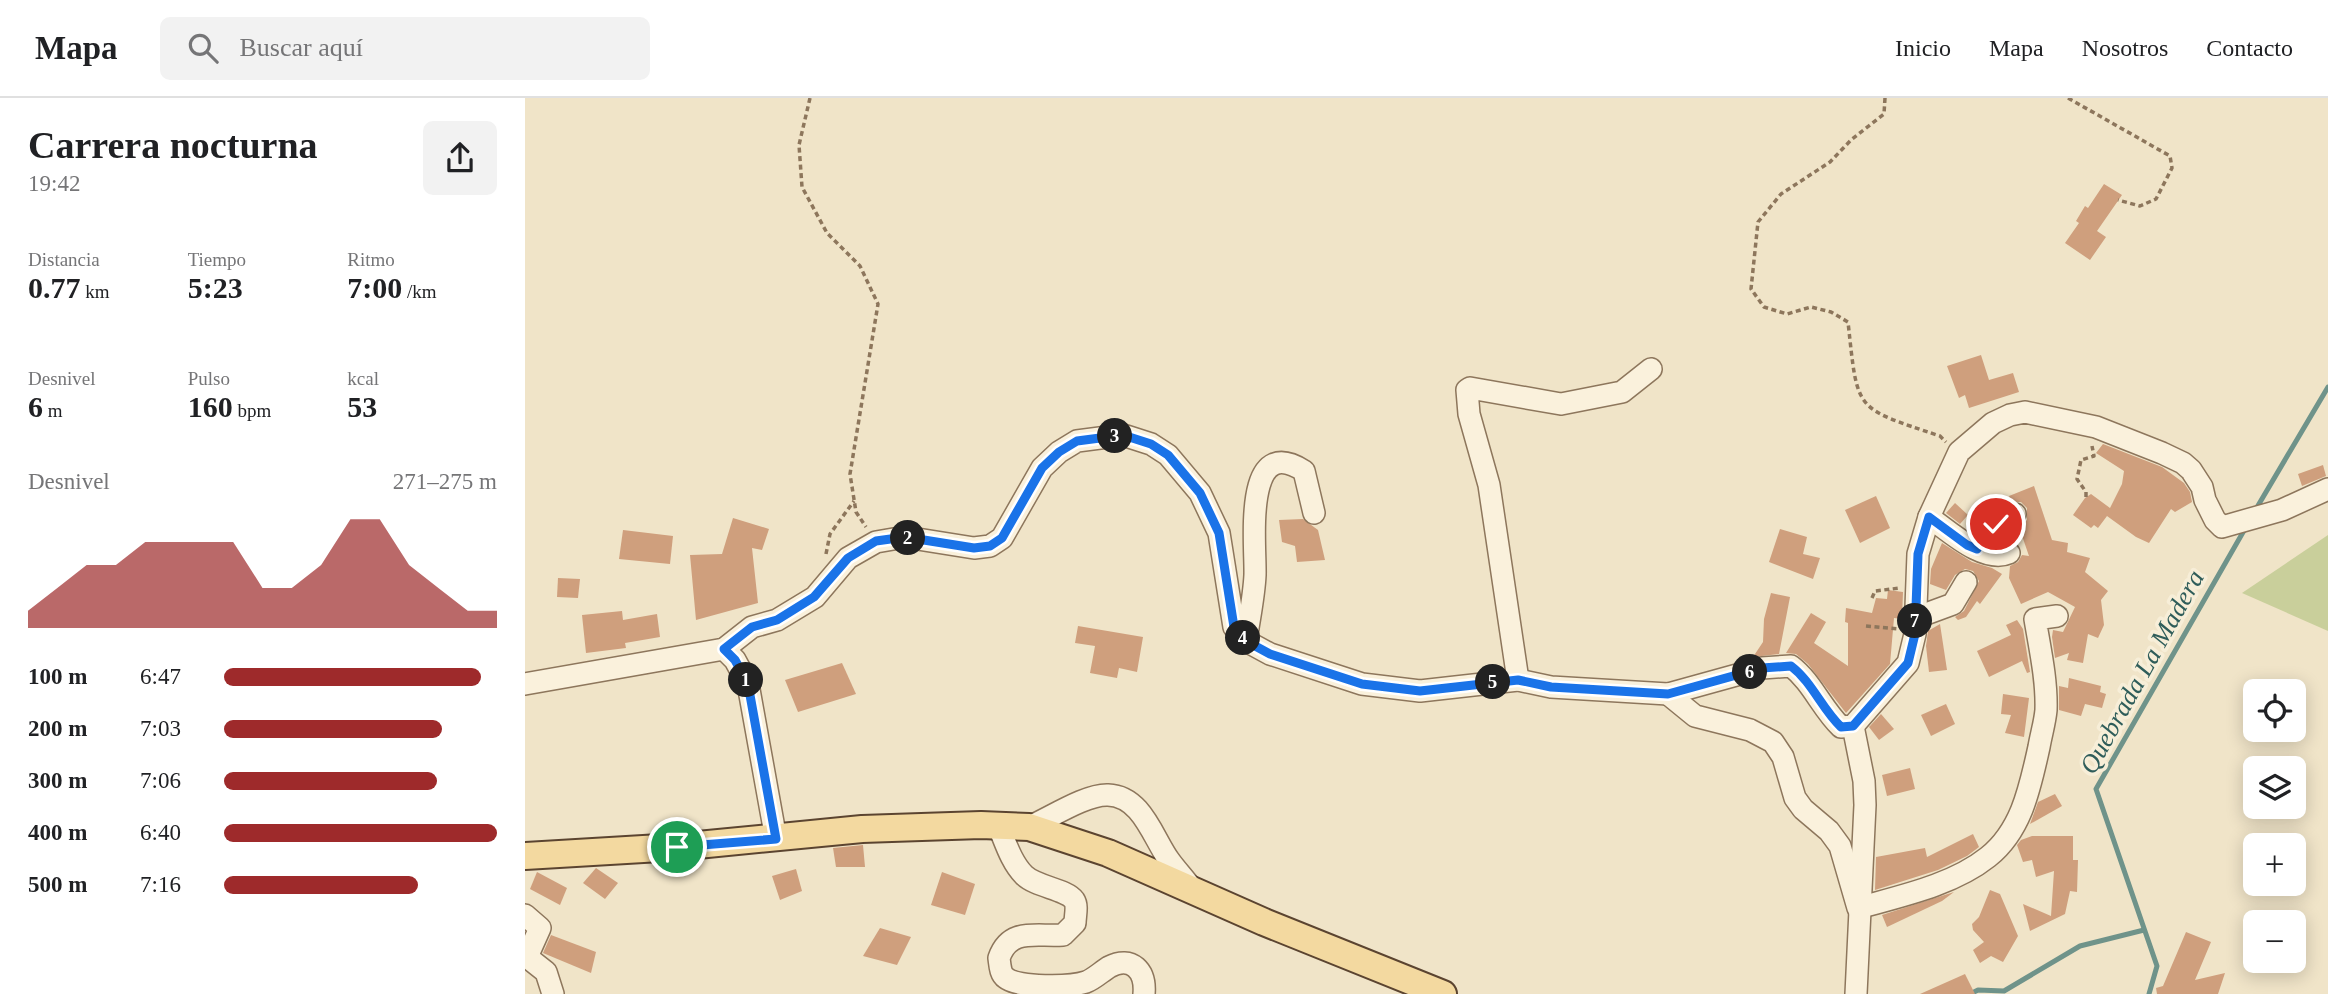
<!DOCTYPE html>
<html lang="es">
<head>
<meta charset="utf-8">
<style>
	:root { --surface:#fff; --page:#f2f2f2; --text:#202124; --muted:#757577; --line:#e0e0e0; --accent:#9e2a2b }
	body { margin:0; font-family:Georgia,serif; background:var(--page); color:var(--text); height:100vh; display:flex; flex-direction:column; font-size:26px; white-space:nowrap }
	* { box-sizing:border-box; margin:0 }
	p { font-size:23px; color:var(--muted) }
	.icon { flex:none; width:38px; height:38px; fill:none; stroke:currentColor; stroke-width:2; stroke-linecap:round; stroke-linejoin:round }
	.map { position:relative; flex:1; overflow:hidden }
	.sheet { display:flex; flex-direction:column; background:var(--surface); width:525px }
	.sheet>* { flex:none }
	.controls { position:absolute; left:1718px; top:581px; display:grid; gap:14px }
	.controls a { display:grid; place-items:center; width:63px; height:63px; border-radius:10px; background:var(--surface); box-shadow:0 4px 18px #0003; font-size:35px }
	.pin { position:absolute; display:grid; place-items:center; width:60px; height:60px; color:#fff; margin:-30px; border:4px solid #fff; border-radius:50%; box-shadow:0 2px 7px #0007 }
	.km { position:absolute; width:35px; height:35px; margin:-18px; border-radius:50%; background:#222; color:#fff; font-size:19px; line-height:35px; text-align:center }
	.round { display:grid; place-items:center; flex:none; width:74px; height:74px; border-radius:10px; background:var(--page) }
	.overview { display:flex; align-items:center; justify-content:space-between; height:119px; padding:0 28px }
	h1 { font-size:38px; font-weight:800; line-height:52px }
	.figures { display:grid; grid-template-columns:repeat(3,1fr); gap:10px; height:119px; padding:7px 28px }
	.figures div { display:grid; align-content:center }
	.figures b { font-size:30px; font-weight:800 }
	.figures small { font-size:19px; font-weight:400 }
	.figures p { font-size:19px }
	.chart { height:196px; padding:14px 28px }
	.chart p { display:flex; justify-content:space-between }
	.chart svg { width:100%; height:126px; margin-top:7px; fill:var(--accent); opacity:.7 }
	ul { padding:0 28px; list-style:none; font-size:23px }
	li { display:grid; grid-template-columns:112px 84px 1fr; align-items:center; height:52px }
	li i { height:18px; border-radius:9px; background:var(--accent) }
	header { display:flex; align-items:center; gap:42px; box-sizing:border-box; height:98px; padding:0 35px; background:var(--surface); border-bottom:2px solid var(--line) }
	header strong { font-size:33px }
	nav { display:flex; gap:38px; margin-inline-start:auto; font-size:24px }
	.search { width:490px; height:63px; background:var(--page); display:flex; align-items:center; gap:18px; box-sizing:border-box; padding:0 24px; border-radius:10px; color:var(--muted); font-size:26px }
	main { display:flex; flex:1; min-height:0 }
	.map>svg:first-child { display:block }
	.green { fill:#c9cf9b }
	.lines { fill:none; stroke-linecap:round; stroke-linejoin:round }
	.stream { stroke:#6f938a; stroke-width:5 }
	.building { fill:#cf9f7d }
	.minor-casing { stroke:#8d765c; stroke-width:24 }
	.major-casing { stroke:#5b4430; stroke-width:30 }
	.path { stroke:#8d765c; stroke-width:3.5; stroke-dasharray:5 3.5; stroke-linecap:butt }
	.minor { stroke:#faf1dc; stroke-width:21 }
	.major { stroke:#f3d9a0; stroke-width:26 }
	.route-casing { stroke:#fff; stroke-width:14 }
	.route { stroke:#1a73e8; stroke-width:9 }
	.labels { text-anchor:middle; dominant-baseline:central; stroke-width:7; stroke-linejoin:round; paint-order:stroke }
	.water-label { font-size:26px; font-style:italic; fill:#2f5d5a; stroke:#f7eed8 }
</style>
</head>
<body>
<header>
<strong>Mapa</strong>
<div class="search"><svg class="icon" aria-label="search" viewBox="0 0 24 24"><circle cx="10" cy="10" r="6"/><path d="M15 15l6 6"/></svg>Buscar aquí</div>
<nav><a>Inicio</a><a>Mapa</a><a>Nosotros</a><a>Contacto</a></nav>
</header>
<main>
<section class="sheet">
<div class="overview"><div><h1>Carrera nocturna</h1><p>19:42</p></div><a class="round"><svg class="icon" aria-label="share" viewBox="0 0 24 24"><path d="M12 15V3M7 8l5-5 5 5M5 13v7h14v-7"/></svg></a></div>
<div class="figures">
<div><p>Distancia</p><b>0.77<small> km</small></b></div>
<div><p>Tiempo</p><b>5:23</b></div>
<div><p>Ritmo</p><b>7:00<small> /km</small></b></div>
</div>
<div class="figures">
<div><p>Desnivel</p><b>6<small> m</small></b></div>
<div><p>Pulso</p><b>160<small> bpm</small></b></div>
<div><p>kcal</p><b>53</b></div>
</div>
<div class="chart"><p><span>Desnivel</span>271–275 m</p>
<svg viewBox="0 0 160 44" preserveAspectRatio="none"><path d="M0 44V38L10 30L20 22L30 22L40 14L50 14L60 14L70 14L80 30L90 30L100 22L110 6L120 6L130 22L140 30L150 38L160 38V44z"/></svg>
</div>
<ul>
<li><b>100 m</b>6:47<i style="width:94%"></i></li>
<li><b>200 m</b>7:03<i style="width:80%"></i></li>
<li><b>300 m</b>7:06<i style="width:78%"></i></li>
<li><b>400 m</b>6:40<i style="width:100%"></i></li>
<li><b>500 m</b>7:16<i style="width:71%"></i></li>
</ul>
</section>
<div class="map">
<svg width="1803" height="896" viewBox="0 0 1803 896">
	<rect width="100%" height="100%" fill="#f0e4c8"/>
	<path class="green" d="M1803 437V533L1717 495Z"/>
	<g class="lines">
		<g class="stream">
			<path d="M1731 411 1803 289"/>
			<path d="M1445 896 1453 892 1479 893 1555 848 1619 832"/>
			<path d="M1624 896 1632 868 1571 691 1721 429"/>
		</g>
	</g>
	<g class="building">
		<path d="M1579 86 1597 97 1572 133 1581 139 1565 162 1540 145 1554 125 1551 123 1560 108 1563 110Z"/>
		<path d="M1456 257 1464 282 1488 275 1494 294 1444 310 1440 297 1434 300 1422 268Z"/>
		<path d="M1578 346 1637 369 1659 385 1665 394 1667 404 1650 414 1646 411 1624 445 1611 439 1582 418 1573 430 1569 427 1566 430 1548 417 1560 400 1566 396 1585 410 1597 386 1599 373 1571 355Z"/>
		<path d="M1798 367 1801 378 1777 388 1773 376Z"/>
		<path d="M1509 388 1527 442 1543 445 1542 454 1565 460 1560 474 1583 493 1576 502 1579 527 1573 540 1563 536 1558 565 1542 562 1544 555 1530 560 1527 539 1528 532 1538 534 1550 509 1523 494 1496 506 1484 480 1485 468 1493 464 1497 457 1504 458 1494 429 1502 422V410L1496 404H1486L1484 398Z"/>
		<path d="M1351 398 1365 430 1335 445 1320 412Z"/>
		<path d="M1430 405 1443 417 1435 426 1421 415Z"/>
		<path d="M208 420 244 431 237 452 227 450 233 505 171 522 165 457 197 456Z"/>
		<path d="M778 421 793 432 800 462 772 464 770 448 757 444 754 422Z"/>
		<path d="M1255 431 1282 439 1278 456 1295 460 1288 481 1244 464Z"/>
		<path d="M98 432 148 438 145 466 94 461Z"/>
		<path d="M1417 445 1447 464 1467 470 1477 476 1455 506 1452 503 1441 519 1433 522 1430 519 1439 513 1454 483 1448 473 1440 471 1430 477 1421 492 1405 486 1406 471Z"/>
		<path d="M33 480 55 481 53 500 32 499Z"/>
		<path d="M1363 492 1378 494 1377 521 1369 520 1365 566 1321 615 1283 566 1271 556 1261 555 1286 515 1301 524 1289 545 1323 568V525L1320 524 1321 510 1347 515 1351 500 1362 501Z"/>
		<path d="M1246 495 1265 499 1254 556 1228 559 1238 544 1239 521Z"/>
		<path d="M97 513 98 522 132 516 135 539 100 545 101 550 61 555 57 517Z"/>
		<path d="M1492 522 1498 531 1505 574 1502 575 1497 563 1464 579 1452 553 1486 537 1481 527Z"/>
		<path d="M1415 526 1422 572 1404 574 1401 548 1403 533Z"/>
		<path d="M553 528 618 539 612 574 594 570 592 580 565 575 570 548 550 545Z"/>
		<path d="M317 565 331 596 273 614 260 582Z"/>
		<path d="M1544 580 1576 588 1575 594 1581 596 1577 610 1560 606 1556 618 1534 612V588L1543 590Z"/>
		<path d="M1478 596 1504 600 1499 639 1480 635 1486 617 1476 616Z"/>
		<path d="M1421 606 1430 626 1406 638 1396 617Z"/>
		<path d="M1356 616 1369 631 1354 642 1344 629Z"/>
		<path d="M1385 670 1390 691 1362 698 1357 677Z"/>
		<path d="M1530 696 1537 708 1505 726 1513 704Z"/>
		<path d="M1448 736 1454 749 1442 758 1413 772 1350 792 1351 759 1400 750 1402 759Z"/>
		<path d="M1507 738H1548V762H1553L1552 794 1545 793 1540 816 1505 833 1498 806 1526 818 1529 773 1511 779 1507 762 1498 764 1492 747 1496 742Z"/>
		<path d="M338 747 340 769H311L308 750Z"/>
		<path d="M71 770 93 785 80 801 58 785Z"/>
		<path d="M271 771 277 793 255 802 247 778Z"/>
		<path d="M12 774 42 790 35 807 5 791Z"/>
		<path d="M417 774 450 786 440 817 406 807Z"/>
		<path d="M1465 792 1475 796 1493 838 1478 864 1466 858 1455 865 1448 852 1459 844 1448 832 1447 826 1454 819Z"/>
		<path d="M1429 794 1417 803 1362 829 1357 817Z"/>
		<path d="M355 830 386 839 372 867 338 858Z"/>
		<path d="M1661 834 1686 844 1670 882 1700 875 1693 896H1632L1631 890 1638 888Z"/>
		<path d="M26 837 71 854 66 875 18 855Z"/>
		<path d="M1440 876 1450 896H1395Z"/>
	</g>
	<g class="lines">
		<g class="minor-casing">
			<g id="minor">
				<path d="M1404 419C1424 433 1459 466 1484 455"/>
				<path d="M1452 451C1459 434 1474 425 1490 416"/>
				<path d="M1390 520 1428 506 1441 484"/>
				<path d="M721 543C724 521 729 499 730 477 731 448 717 333 779 373L789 415"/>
				<path d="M199 551 210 562 223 586 251 741"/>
				<path d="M993 582 964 387 944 316 942 292 945 290 1036 306 1097 294 1126 271"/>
				<path d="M0 586 199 551 227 529 252 522 290 499 323 460 351 444 380 439 449 450 465 448 477 440 517 370 534 354 552 343 598 337 626 346 643 357 675 395 694 435 709 529 721 543 745 556 837 586 895 593 993 582 1026 589 1143 596 1237 570 1266 568C1287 584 1297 611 1316 629L1328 628 1383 565 1390 536 1393 456 1404 419 1434 354 1468 325 1485 317 1500 314 1571 329 1637 355 1658 365 1666 372 1677 389 1680 402 1690 422 1697 429 1757 412 1803 391"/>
				<path d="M1143 596 1170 618 1225 632 1248 644 1258 659 1270 700 1278 711 1304 733 1315 748 1333 810C1376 798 1428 787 1463 759 1497 732 1505 689 1514 649 1516 637 1520 624 1521 612 1522 582 1515 551 1510 521L1532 518"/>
				<path d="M1328 628 1339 683 1340 707 1331 896"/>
				<path d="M473 727C480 743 486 764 499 777 511 789 541 791 549 802 553 808 550 818 550 825L538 837C511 839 485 829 474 860 475 867 475 876 481 880 493 890 546 889 561 884 569 881 576 874 584 869 607 857 621 873 619 896"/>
				<path d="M504 729C525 720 561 696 583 697 617 698 628 740 644 762 651 772 660 781 667 791"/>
				<path d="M0 817 15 830 2 859 21 874 28 896"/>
			</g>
		</g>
		<g class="major-casing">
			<path id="major" d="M0 758 152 749 337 731 456 727 504 729 583 755 739 824 918 896"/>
		</g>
		<g class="path">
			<path d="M285 0 274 47 277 89 302 135 335 168 353 206 325 376 331 414 341 429"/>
			<path d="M1360 0 1359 16 1326 42 1305 64 1256 96 1233 124 1226 191 1239 209 1262 216 1286 209 1306 214 1323 224C1333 314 1328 309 1415 338L1421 344"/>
			<path d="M1543 0 1645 58 1647 70 1631 101 1615 108 1593 102"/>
			<path d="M1561 399V394L1552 381 1556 362 1569 358 1567 348"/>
			<path d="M301 456 305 436 329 403"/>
			<path d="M1347 500 1350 493 1375 490"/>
			<path d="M1341 528 1374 531"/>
		</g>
		<use href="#minor" class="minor"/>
		<use href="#major" class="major"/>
	</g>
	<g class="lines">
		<g class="route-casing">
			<path id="route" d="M152 749 251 741 223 586 210 562 199 551 227 529 252 522 289 499 323 460 351 443 380 439 449 450 465 448 477 440 517 370 534 354 552 343 598 337 626 346 643 357 675 395 694 435 709 529 721 543 745 556 837 586 895 593 993 582 1026 589 1143 596 1237 570 1266 568C1287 584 1297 611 1316 629L1328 628 1383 565 1390 536 1393 456 1404 419 1442 447 1452 451 1456 441 1471 426"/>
		</g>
		<use href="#route" class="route"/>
	</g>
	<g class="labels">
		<g class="water-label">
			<text transform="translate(1617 574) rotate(-61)">Quebrada La Madera</text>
		</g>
	</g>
</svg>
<div class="controls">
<a><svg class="icon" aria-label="locate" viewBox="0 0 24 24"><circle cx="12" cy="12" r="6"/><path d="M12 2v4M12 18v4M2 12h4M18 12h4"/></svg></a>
<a><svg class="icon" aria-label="layers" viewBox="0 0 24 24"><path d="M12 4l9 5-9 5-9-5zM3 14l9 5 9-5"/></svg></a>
<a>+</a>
<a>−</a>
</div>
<div class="pin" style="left:152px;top:749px;background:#1e9e55"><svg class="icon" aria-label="arrive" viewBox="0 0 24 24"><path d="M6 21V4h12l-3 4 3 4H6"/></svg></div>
<div class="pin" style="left:1471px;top:426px;background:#d93025"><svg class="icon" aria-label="check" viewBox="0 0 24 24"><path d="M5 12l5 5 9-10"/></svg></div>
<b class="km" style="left:221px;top:582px">1</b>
<b class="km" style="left:383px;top:440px">2</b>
<b class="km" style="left:590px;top:338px">3</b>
<b class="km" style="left:718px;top:540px">4</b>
<b class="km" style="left:968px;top:584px">5</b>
<b class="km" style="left:1225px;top:574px">6</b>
<b class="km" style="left:1390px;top:523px">7</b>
</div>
</main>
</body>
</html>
